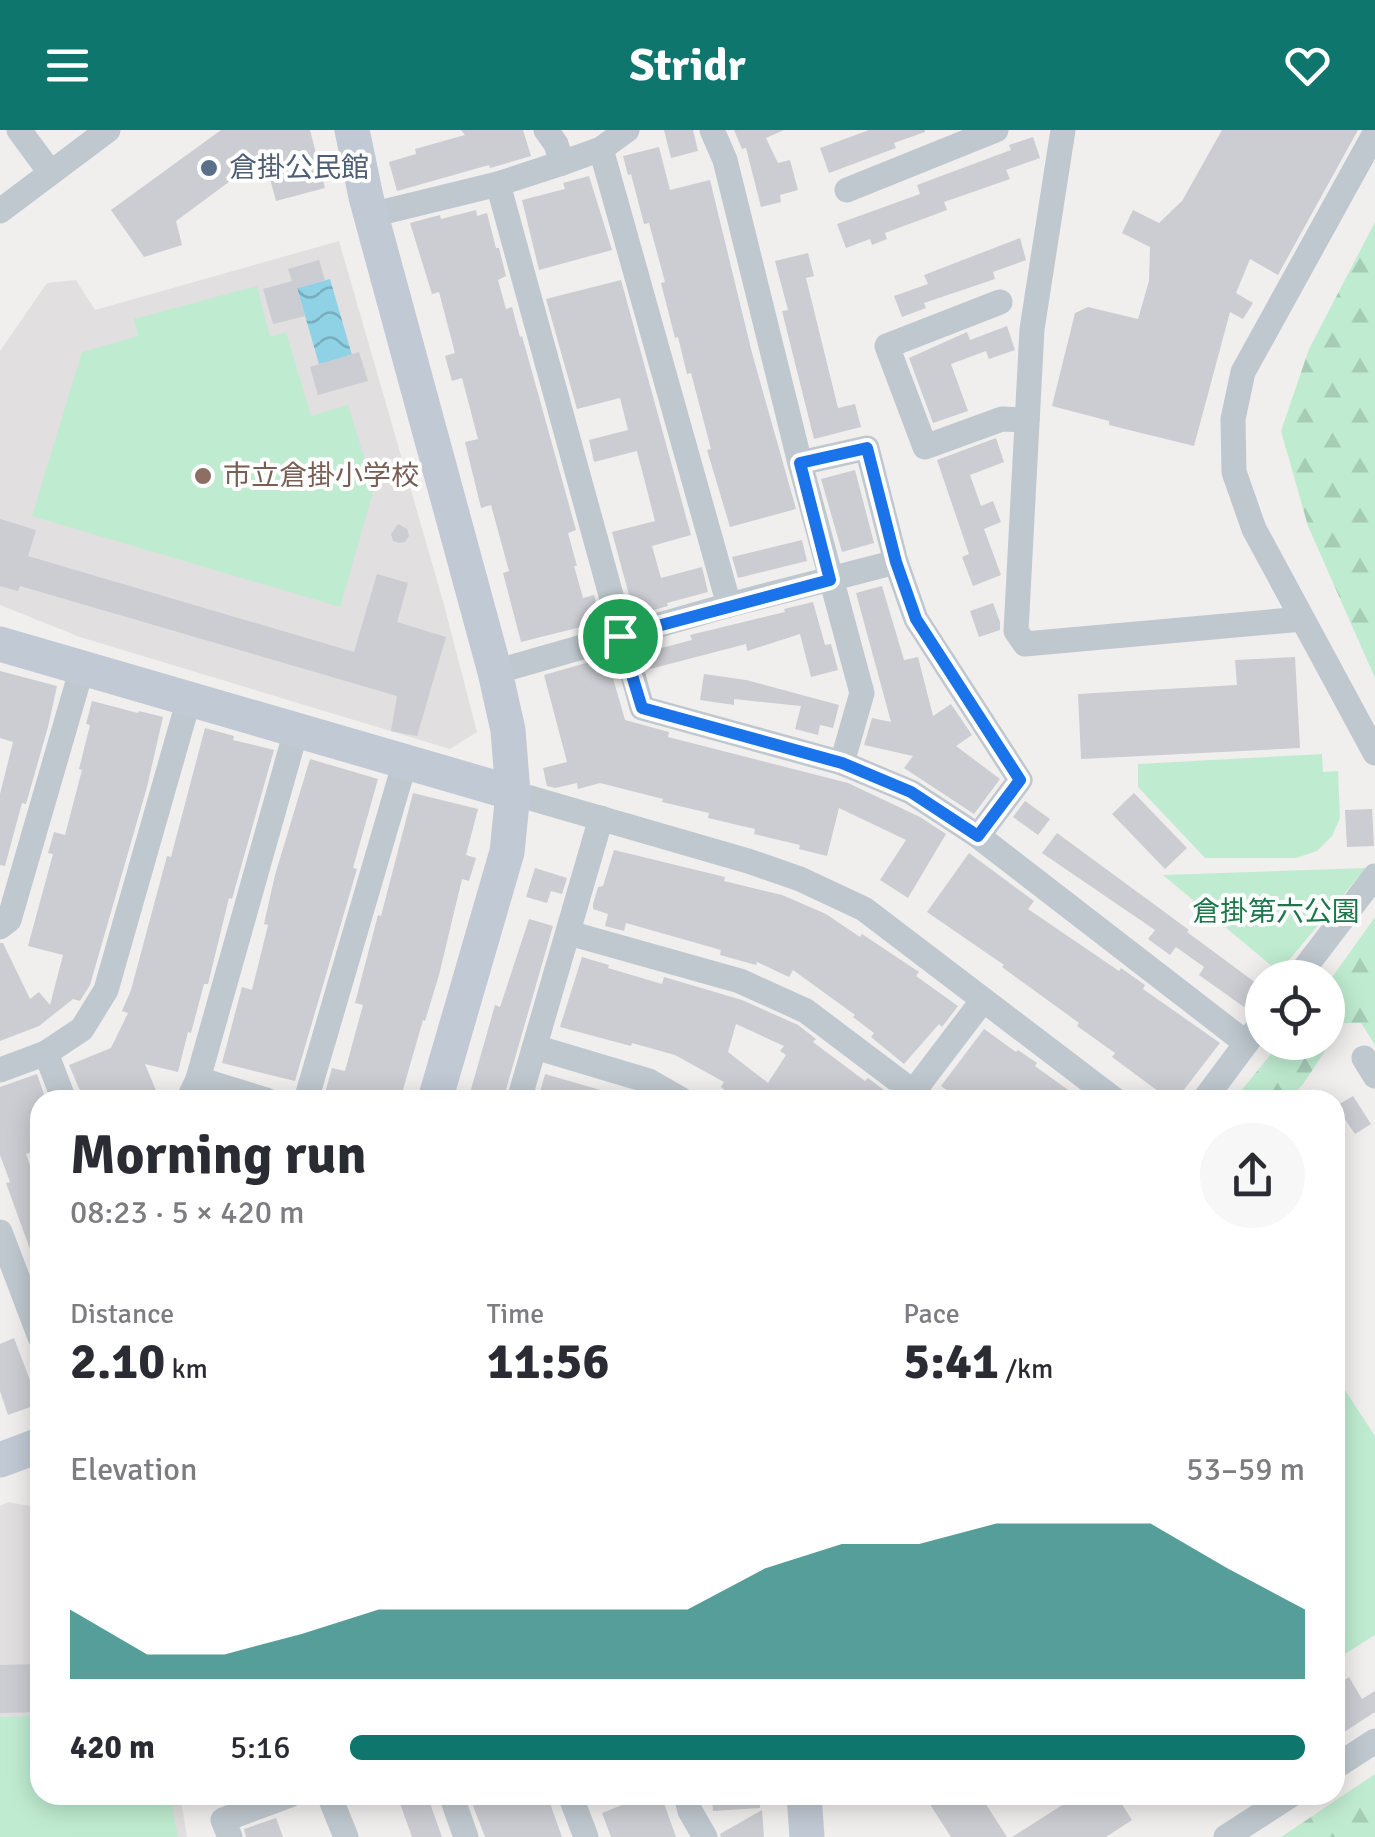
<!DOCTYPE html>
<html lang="en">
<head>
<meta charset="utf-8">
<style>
	:root { --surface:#fff; --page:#f7f7f7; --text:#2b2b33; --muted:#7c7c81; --accent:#0f766e }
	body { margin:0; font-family:Signika,"Noto Sans JP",sans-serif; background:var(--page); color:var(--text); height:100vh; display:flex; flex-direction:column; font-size:38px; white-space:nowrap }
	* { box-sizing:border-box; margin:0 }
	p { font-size:32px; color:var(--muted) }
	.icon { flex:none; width:55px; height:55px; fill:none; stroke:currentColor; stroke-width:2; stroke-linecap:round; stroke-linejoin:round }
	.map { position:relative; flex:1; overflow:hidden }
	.sheet { position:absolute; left:30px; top:960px; width:1315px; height:715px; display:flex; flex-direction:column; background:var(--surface); border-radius:30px; box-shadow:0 5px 25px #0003 }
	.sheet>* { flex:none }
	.tools { position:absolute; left:1245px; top:830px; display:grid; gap:20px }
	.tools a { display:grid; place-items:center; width:100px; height:100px; border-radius:50%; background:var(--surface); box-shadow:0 5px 25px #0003; font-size:50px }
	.pin { position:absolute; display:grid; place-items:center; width:85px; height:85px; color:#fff; margin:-42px; border:5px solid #fff; border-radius:50%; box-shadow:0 2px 10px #0007 }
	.round { display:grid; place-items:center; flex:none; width:105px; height:105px; border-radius:52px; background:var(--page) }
	.overview { display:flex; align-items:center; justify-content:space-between; height:170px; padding:0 40px }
	h1 { font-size:55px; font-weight:800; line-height:75px }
	.figures { display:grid; grid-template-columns:repeat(3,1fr); gap:15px; height:170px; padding:10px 40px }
	.figures div { display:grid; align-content:center }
	.figures b { font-size:50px; font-weight:800 }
	.figures small { font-size:28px; font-weight:400 }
	.figures p { font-size:28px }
	.chart { height:280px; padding:20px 40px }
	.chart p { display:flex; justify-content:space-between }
	.chart svg { width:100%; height:180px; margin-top:10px; fill:var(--accent); opacity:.7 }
	ul { padding:0 40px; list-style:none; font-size:32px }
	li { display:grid; grid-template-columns:160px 120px 1fr; align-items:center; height:75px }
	li i { height:25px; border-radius:12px; background:var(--accent) }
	header { display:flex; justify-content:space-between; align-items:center; height:130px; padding:0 40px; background:var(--accent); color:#fff; font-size:45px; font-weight:800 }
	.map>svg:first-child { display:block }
	.education { fill:#e1dfdf }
	.forest { fill:url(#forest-firs) }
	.park { fill:#bfecd1 }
	.water { fill:url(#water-waves) }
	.building { fill:#cbcdd2; fill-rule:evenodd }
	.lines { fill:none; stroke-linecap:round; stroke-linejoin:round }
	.street { stroke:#bfc8cf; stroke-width:25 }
	.secondary { stroke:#c0c9d4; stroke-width:35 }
	.route-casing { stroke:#fff; stroke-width:20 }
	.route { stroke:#1a73e8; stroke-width:12 }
	.service-dot { fill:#5c6f8a; stroke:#fff; stroke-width:4 }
	.education-dot { fill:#8d6e63; stroke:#fff; stroke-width:4 }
	.labels { text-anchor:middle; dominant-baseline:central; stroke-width:8; stroke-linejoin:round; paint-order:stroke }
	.service-label { font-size:28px; fill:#4e5e75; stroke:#fff; text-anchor:start }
	.education-label { font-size:28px; fill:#785e54; stroke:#fff; text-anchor:start }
	.park-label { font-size:28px; fill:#1d774b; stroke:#fff }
</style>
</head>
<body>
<header><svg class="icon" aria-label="menu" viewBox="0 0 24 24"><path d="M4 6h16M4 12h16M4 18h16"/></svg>Stridr<svg class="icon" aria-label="heart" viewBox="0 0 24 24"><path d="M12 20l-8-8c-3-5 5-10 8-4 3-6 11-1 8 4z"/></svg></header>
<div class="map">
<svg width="1375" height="1707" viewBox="0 0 1375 1707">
	<defs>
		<pattern id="forest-firs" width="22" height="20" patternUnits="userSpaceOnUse" patternTransform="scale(2.5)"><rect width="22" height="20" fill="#bfecd1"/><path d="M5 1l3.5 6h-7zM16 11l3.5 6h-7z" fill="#a6ccb6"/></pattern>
		<pattern id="water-waves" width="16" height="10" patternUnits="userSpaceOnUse" patternTransform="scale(2.5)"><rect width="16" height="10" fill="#8fd2e6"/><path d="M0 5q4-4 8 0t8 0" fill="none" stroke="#77adbd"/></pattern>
	</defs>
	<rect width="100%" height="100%" fill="#f1eeee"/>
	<g class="education">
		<path d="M339 111 443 471 477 602 450 619 80 507 0 475V221L47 153 76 150 95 180Z"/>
		<path d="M8 1372 40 1378V1665H180L187 1707H0V1376Z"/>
	</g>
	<g class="forest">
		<path d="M1375 92V548L1308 396 1281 301 1309 219Z"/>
		<path d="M1375 787V915L1361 893H1344L1303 954 1289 970H1240L1237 966 1280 913 1328 912V853Z"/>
		<path d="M1375 1644V1707H1281Z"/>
	</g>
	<g class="park">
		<path d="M257 156 270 207 286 202 311 286 348 275 374 359 340 477 32 386 82 222 138 206 134 189Z"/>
		<path d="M1322 624 1323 642 1338 641 1340 688 1332 706 1317 721 1296 728H1205L1138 657V634Z"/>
		<path d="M1366 738 1279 842 1163 745Z"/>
		<path d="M1335 1245 1375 1306V1505L1335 1530Z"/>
		<path d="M40 1586V1665H170L178 1707H0V1587Z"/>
	</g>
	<path class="water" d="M330 149 352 225 319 234 297 158Z"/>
	<g class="building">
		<path d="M221 0H310L325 58 276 71 264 26 176 91 182 115 144 127 111 80Z"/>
		<path d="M461 0H523L531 26 490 38 489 35 397 61 389 32 416 24 415 19 465 5Z"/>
		<path d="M664 0H693L698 21 671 28Z"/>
		<path d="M734 0H784L766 8 778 33 790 30 798 60 780 65 781 72 761 77 746 18 742 19Z"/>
		<path d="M869 0H925V2L894 13 896 18 829 43 820 18Z"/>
		<path d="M1222 0H1358L1278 145 1250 129 1236 163 1253 173 1243 189 1230 182 1194 316 1109 295V291L1052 276 1075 183 1088 177 1138 189 1149 151 1150 117 1122 103 1133 80 1159 93 1182 71Z"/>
		<path d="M1033 7 1040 28 1006 40 1010 49 944 72 947 80 885 103 887 109 872 115 870 109 846 118 837 94 920 64 917 55 1011 20 1009 15Z"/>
		<path d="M659 17 670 60 710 50 752 223 796 379 730 397 707 320 711 319 691 243 687 244 678 207 675 208 661 153 665 152 649 93 644 94 631 44 628 45 623 26Z"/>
		<path d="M589 46 612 120 539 140 522 70 565 59 563 53Z"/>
		<path d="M476 80 477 86 487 83 496 118H499L506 146 498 150 506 179 512 177 520 207 522 206 576 400 568 403 577 436H574L583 468 594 465 601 492 521 512 503 443 509 441 491 375 481 378 465 312 478 309 462 248 452 251 445 226 455 223 439 162 432 164 410 93 440 85 441 89Z"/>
		<path d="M1020 108 1026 130 993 142 995 149 924 173 926 178 902 187 894 166 928 154 924 145Z"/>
		<path d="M808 123 814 146 806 148 838 278 855 274 861 297 814 309 782 181 788 180 775 131Z"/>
		<path d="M319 130 325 150 297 158 305 186 273 194 263 159 292 151 288 139Z"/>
		<path d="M621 150 691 405 652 416 661 448 702 437 708 462 667 473 668 476 650 481 647 472 632 476 612 402 655 391 637 321 594 332 589 310 628 300 620 268 577 279 546 169Z"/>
		<path d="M1007 196 1015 220 989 229 986 221 951 234 968 281 933 293 909 228 967 202 970 210Z"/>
		<path d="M359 222 368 251 318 265 310 237Z"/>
		<path d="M996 308 1004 332 970 345 981 376 993 371 1001 392 984 399 1001 445 973 456 962 427 969 424 937 330Z"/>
		<path d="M855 340 874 413 842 422 821 349Z"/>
		<path d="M0 389 36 400 28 426 354 522 377 444 408 453 397 492 446 507 417 606 391 601 397 566 20 456 18 461 0 456Z"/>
		<path d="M398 394 407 399 409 406 405 412 399 413 393 411 391 404Z"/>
		<path d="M802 410 807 431 738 448 732 427Z"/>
		<path d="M882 456 904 530 918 527 933 586 951 574 972 605 956 616 1000 649 974 684 904 638 913 626 864 615 872 588 891 592 856 463Z"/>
		<path d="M813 472 825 515 831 514 838 540 811 547 800 504 747 521 746 514 650 539 646 522 692 510 690 505 785 482 784 479Z"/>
		<path d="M993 473 1000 492V500L979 507 970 481Z"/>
		<path d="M607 527 625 590 669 602 668 607 848 653 920 687 946 704 908 768 880 750 906 710 839 678 827 726 799 719 800 715 754 704 755 699 708 688 709 683 662 672 663 669 600 653 578 659 577 653 555 658 547 656 543 638 567 632 544 545Z"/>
		<path d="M1295 527 1300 618 1081 629 1078 564 1237 555 1235 530Z"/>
		<path d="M0 541 57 556 48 597 26 674 22 673 5 736 0 735V664L13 612 0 608Z"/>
		<path d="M704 544 746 550 839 575 833 598 820 595 818 605 795 599 801 576 734 569V575L700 570Z"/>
		<path d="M92 571 138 583 139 581 163 587 147 657 90 855 80 871 73 869 39 896 0 911V813H3L30 869 39 862 50 875 63 825 28 816 53 724 48 723 54 702 65 705 82 640 79 639 90 595 86 594Z"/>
		<path d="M205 598 234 606 233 610 274 620 232 769 229 768 208 854H204L191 903 188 902 178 942 145 934 160 970H84L69 935 111 918 128 883 122 881 131 860 167 726 171 727Z"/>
		<path d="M310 629 378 649 353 738 357 739 295 951 222 933 242 857 252 860 268 795 264 794 275 745Z"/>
		<path d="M413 663 478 679 466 725 476 728 469 751 462 749 439 845 425 891 423 890 400 970H353L325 963 332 938 345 941 363 875 355 873 378 785 381 786Z"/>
		<path d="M1134 663 1187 718 1165 739 1112 684Z"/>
		<path d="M1025 671 1050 689 1038 705 1013 687Z"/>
		<path d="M1372 679 1374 716 1347 717 1345 680Z"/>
		<path d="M1057 703 1189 800 1187 802 1260 856 1244 877 1199 845 1204 837 1176 817 1170 825 1148 809 1155 800 1042 723Z"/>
		<path d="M614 720 725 747 724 751 782 765 826 784 860 807 862 804 919 842 916 846 958 876 942 897 939 894 904 934 871 907 874 903 853 887 855 885 793 840 789 847 757 832 756 835 720 825 721 820 626 793 624 801 605 796 608 784 593 779V774L598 757 603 756Z"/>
		<path d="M969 723 1034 771 1028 779 1119 841 1121 838 1145 855 1143 859 1220 913 1176 970H1170L1112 927 1115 923 1077 896 1079 893 1002 837 1004 835 927 782Z"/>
		<path d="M535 738 567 748 562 764 551 761 547 773 526 767Z"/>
		<path d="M529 789 553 796 503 970H468L495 875 500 877Z"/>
		<path d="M582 827 609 835 608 838 662 854 664 847 742 870 798 895 816 909 813 912 865 951 868 948 892 966 891 970H737L721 957 724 952 675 925 632 913 631 916 560 897ZM736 894 784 916 780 921 786 925 768 953 728 922Z"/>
		<path d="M984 899 1016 922 1018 920 1037 933 1035 936 1082 970H961L941 956Z"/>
		<path d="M37 944 46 970H40V1019L26 1024 40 1064V1141H38L6 1053 10 1052 0 1025V957Z"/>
		<path d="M545 944 621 966 620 970H538Z"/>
		<path d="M1353 966 1371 994 1355 1004 1336 976Z"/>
		<path d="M14 1208 39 1274 8 1285 0 1261V1214Z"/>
		<path d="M40 1534V1582L0 1583V1535Z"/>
		<path d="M1349 1547 1362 1569 1375 1561V1582L1335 1608V1556Z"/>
		<path d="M397 1665H427L442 1707H412Z"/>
		<path d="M469 1665H547L562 1707H485Z"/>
		<path d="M647 1665H661L676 1707H611L602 1683Z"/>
		<path d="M712 1665H760V1678L713 1681Z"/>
		<path d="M924 1665H980L1007 1707H951Z"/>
		<path d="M1078 1665H1116L1132 1690 1106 1707H1012Z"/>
		<path d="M762 1680 764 1707H721L720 1704Z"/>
		<path d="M276 1688 283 1707H246L244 1699Z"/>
	</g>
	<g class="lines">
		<g class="street">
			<path d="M19 0 50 42"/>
			<path d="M546 0 556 14 562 33"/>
			<path d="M712 0 725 30 800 333 862 563 842 633"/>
			<path d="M1063 0 1032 199 1016 501 1025 514 1302 489"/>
			<path d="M1375 3 1243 242 1233 289 1234 342 1254 399 1375 623"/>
			<path d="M601 19 729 475"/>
			<path d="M498 54 642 578 842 633 911 662 978 706 1246 913"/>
			<path d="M847 60 996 0"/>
			<path d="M0 81 108 0"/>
			<path d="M371 85 498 54 562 33 601 19 627 0"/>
			<path d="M1000 172 887 216 925 317 1002 289 1027 290"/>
			<path d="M800 333 867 318 896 432 916 489 1020 650 978 706"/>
			<path d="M495 542 729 475 896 432"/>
			<path d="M513 663 748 731 800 749 864 779 1115 970"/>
			<path d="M0 797 9 790 82 538"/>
			<path d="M569 803 740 851 806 881 924 970"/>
			<path d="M1297 848 1375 746"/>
			<path d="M535 917 649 951 682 970"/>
			<path d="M46 923 64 970"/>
			<path d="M1364 928 1375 946"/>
			<path d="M0 940 46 923 82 899 106 860 189 569"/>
			<path d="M198 949 266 970"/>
			<path d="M188 970 198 949 296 601"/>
			<path d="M306 970 405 632"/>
			<path d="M519 970 601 688"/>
			<path d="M907 970 983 870"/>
			<path d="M1204 970 1262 892"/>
			<path d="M0 1102 40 1207"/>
			<path d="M1335 1637 1375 1611"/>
			<path d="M329 1665 346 1707"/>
			<path d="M451 1665 466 1707"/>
			<path d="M570 1665 586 1707"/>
			<path d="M686 1665 690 1681 705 1707"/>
			<path d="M230 1707 223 1690 290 1665"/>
			<path d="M1226 1707 1291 1665"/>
		</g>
		<g class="secondary">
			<path d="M352 0 366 67 495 542 508 600 513 663 507 722 435 970"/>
			<path d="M0 514 513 663"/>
			<path d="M0 1330 40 1315"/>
			<path d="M804 1665 807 1707"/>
		</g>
	</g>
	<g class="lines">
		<g class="route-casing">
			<path id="route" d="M867 318 896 432 916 489 1020 650 978 706 911 662 842 633 642 578 620 506 830 450 800 333Z"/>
		</g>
		<use href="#route" class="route"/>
	</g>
	<circle class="service-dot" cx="209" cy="38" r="10"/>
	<circle class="education-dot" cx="203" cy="346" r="10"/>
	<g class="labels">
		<g class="service-label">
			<text x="229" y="38">倉掛公民館</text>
		</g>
		<g class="education-label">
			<text x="223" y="346">市立倉掛小学校</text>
		</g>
		<g class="park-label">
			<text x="1276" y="782">倉掛第六公園</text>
		</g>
	</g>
</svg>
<div class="tools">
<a><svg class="icon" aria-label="locate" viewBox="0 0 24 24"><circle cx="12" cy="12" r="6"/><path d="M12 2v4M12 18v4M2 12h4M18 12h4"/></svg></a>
</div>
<div class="pin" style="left:620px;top:506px;background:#1e9e55"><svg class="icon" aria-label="arrive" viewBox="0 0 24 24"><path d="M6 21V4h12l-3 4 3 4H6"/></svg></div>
<section class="sheet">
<div class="overview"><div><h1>Morning run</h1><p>08:23 · 5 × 420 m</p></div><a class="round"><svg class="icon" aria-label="share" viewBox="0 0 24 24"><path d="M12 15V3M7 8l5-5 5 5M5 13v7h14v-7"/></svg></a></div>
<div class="figures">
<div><p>Distance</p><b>2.10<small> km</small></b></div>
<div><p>Time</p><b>11:56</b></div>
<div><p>Pace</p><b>5:41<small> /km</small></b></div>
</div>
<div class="chart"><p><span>Elevation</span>53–59 m</p>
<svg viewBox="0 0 160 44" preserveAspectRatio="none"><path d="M0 44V27L10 38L20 38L30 33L40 27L50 27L60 27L70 27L80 27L90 17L100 11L110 11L120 6L130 6L140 6L150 17L160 27V44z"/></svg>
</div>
<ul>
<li><b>420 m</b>5:16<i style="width:100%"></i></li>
</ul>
</section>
</div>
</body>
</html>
